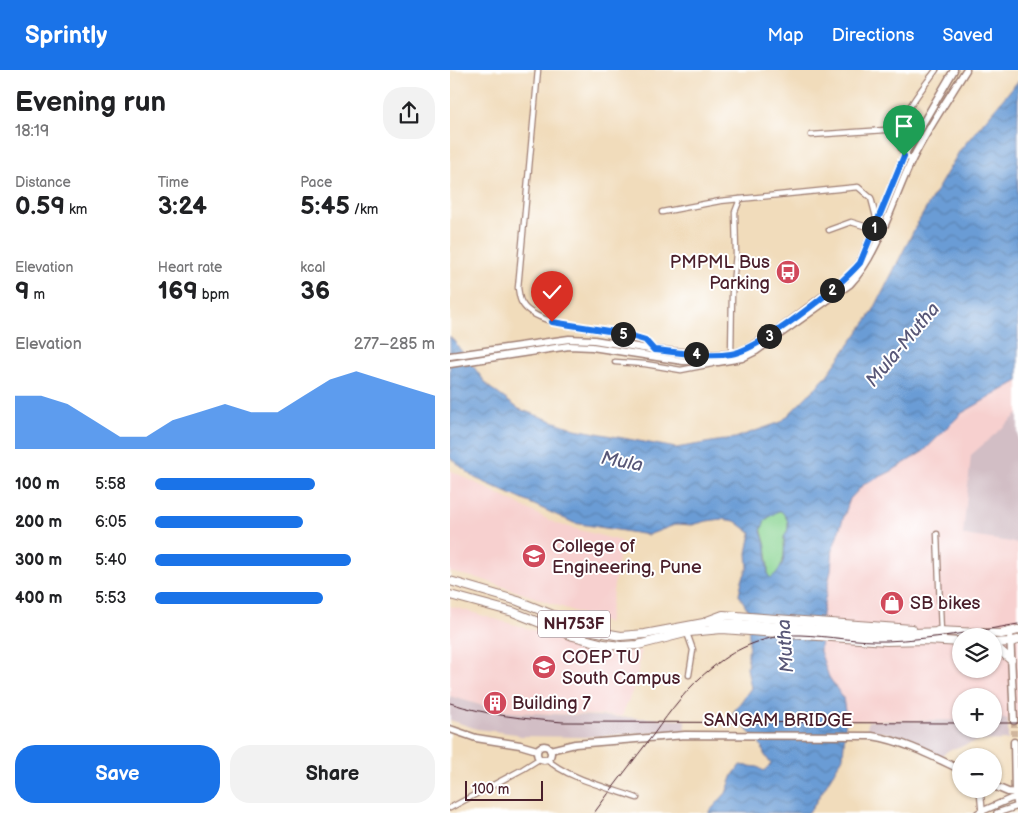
<!DOCTYPE html>
<html lang="en">
<head>
<meta charset="utf-8">
<style>
	:root { --surface:#fff; --page:#f2f2f2; --text:#202124; --muted:#757577; --accent:#1a73e8 }
	body { margin:0; font-family:"Balsamiq Sans",sans-serif; background:var(--page); color:var(--text); height:100vh; display:flex; flex-direction:column; font-size:19px; white-space:nowrap }
	* { box-sizing:border-box; margin:0 }
	p { font-size:16px; color:var(--muted) }
	.icon { flex:none; width:28px; height:28px; fill:none; stroke:currentColor; stroke-width:2; stroke-linecap:round; stroke-linejoin:round }
	.map { position:relative; flex:1; overflow:hidden }
	.side { display:flex; flex-direction:column; background:var(--surface); width:450px }
	.side>* { flex:none }
	.fabs { position:absolute; left:502px; top:558px; display:grid; gap:10px }
	.fabs a { display:grid; place-items:center; width:50px; height:50px; border-radius:50%; background:var(--surface); box-shadow:0 1px 4px #0004; font-size:25px }
	.scale { position:absolute; left:15px; bottom:12px; width:78px; box-sizing:border-box; padding-left:5px; border:2px solid #4a1f2b; border-top:0; font-size:14px; line-height:18px; white-space:nowrap; color:#4a1f2b; -webkit-text-stroke:4px #fff; paint-order:stroke }
	.pin { position:absolute; display:grid; place-items:center; width:42px; height:42px; color:#fff; margin:-51px -21px; border-radius:50% 50% 50% 0; rotate:-45deg; box-shadow:0 0 5px #0007 }
	.pin .icon { rotate:45deg }
	.km { position:absolute; width:25px; height:25px; margin:-12px; border-radius:50%; background:#222; color:#fff; font-size:14px; line-height:25px; text-align:center }
	.round { display:grid; place-items:center; flex:none; width:52px; height:52px; border-radius:20px; background:var(--page) }
	.head { display:flex; align-items:center; justify-content:space-between; height:85px; padding:0 15px }
	h1 { font-size:28px; font-weight:800; line-height:38px }
	.figures { display:grid; grid-template-columns:repeat(3,1fr); gap:8px; height:85px; padding:5px 15px }
	.figures div { display:grid; align-content:center }
	.figures b { font-size:25px; font-weight:800 }
	.figures small { font-size:14px; font-weight:400 }
	.figures p { font-size:14px }
	.chart { height:140px; padding:10px 15px }
	.chart p { display:flex; justify-content:space-between }
	.chart svg { width:100%; height:90px; margin-top:5px; fill:var(--accent); opacity:.7 }
	.action { display:flex; gap:10px; margin-top:auto; padding:10px 15px }
	.action a { flex:1; height:58px; border-radius:20px; background:var(--accent); color:#fff; font-size:20px; font-weight:800; line-height:58px; text-align:center }
	.action a+a { background:var(--page); color:var(--text) }
	ul { padding:0 15px; list-style:none; font-size:16px }
	li { display:grid; grid-template-columns:80px 60px 1fr; align-items:center; height:38px }
	li i { height:12px; border-radius:6px; background:var(--accent) }
	header { display:flex; align-items:center; gap:30px; box-sizing:border-box; height:70px; padding:0 25px; background:var(--accent); color:#fff }
	header strong { font-size:24px }
	nav { display:flex; gap:28px; margin-inline-start:auto; font-size:18px }
	main { display:flex; flex:1; min-height:0 }
	.map>svg:first-child { display:block }
	.built { fill:#f7d0cf; fill-rule:evenodd }
	.industrial { fill:#d2bec5 }
	.grass { fill:#88d491; stroke:#697a5e }
	.water { fill:url(#water-waves); stroke:#5a5e80; fill-rule:evenodd }
	.lines { fill:none; stroke-linecap:round; stroke-linejoin:round }
	.primary-tunnel { stroke:#d0b69e; stroke-width:6; stroke-dasharray:6 3; stroke-linecap:butt }
	.street-casing { stroke:#9e7e73; stroke-width:7 }
	.secondary-casing { stroke:#9e7e73; stroke-width:8 }
	.primary-casing { stroke:#9e7e73; stroke-width:9 }
	.highway-casing { stroke:#9e7e73; stroke-width:10 }
	.street { stroke:#fff; stroke-width:4.5 }
	.secondary { stroke:#fff; stroke-width:5.5 }
	.primary { stroke:#fff; stroke-width:6 }
	.highway { stroke:#fff; stroke-width:8 }
	.rail { stroke:#4a1f2b; stroke-width:1 }
	.route-casing { stroke:#fff; stroke-width:10 }
	.route { stroke:#1a73e8; stroke-width:6 }
	.labels { text-anchor:middle; dominant-baseline:central; stroke-width:4; stroke-linejoin:round; paint-order:stroke }
	.shield { fill:#fff; stroke:#80626b; stroke-width:1 }
	.shield-label { font-size:16px; font-weight:bold; fill:#4a1f2b }
	.poi-label { font-size:18px; fill:#4a1f2b; stroke:#fff; text-anchor:start }
	.street-label { font-size:18px; fill:#4a1f2b; stroke:#fff }
	.water-label { font-size:19px; font-style:italic; fill:#585777; stroke:#fff }
</style>
</head>
<body>
<header>
<strong>Sprintly</strong>
<nav><a>Map</a><a>Directions</a><a>Saved</a></nav>
</header>
<main>
<section class="side">
<div class="head"><div><h1>Evening run</h1><p>18:19</p></div><a class="round"><svg class="icon" aria-label="share" viewBox="0 0 24 24"><path d="M12 15V3M7 8l5-5 5 5M5 13v7h14v-7"/></svg></a></div>
<div class="figures">
<div><p>Distance</p><b>0.59<small> km</small></b></div>
<div><p>Time</p><b>3:24</b></div>
<div><p>Pace</p><b>5:45<small> /km</small></b></div>
</div>
<div class="figures">
<div><p>Elevation</p><b>9<small> m</small></b></div>
<div><p>Heart rate</p><b>169<small> bpm</small></b></div>
<div><p>kcal</p><b>36</b></div>
</div>
<div class="chart"><p><span>Elevation</span>277–285 m</p>
<svg viewBox="0 0 160 44" preserveAspectRatio="none"><path d="M0 44V18L10 18L20 22L30 30L40 38L50 38L60 30L70 26L80 22L90 26L100 26L110 18L120 10L130 6L140 10L150 14L160 18V44z"/></svg>
</div>
<ul>
<li><b>100 m</b>5:58<i style="width:57%"></i></li>
<li><b>200 m</b>6:05<i style="width:53%"></i></li>
<li><b>300 m</b>5:40<i style="width:70%"></i></li>
<li><b>400 m</b>5:53<i style="width:60%"></i></li>
</ul>
<div class="action"><a>Save</a><a>Share</a></div>
</section>
<div class="map">
<svg width="568" height="743" viewBox="0 0 568 743">
	<defs>
		<pattern id="water-waves" width="16" height="10" patternUnits="userSpaceOnUse" patternTransform="scale(1.25)"><rect width="16" height="10" fill="#6a9cd5"/><path d="M0 5q4-4 8 0t8 0" fill="none" stroke="#597fad"/></pattern>
	</defs>
	<rect width="100%" height="100%" fill="#fff"/>
	<filter id="ink" filterUnits="userSpaceOnUse"><feTurbulence type="fractalNoise" baseFrequency=".02" numOctaves="2"/><feDisplacementMap in="SourceGraphic" scale="10" xChannelSelector="R" yChannelSelector="G"/><feConvolveMatrix kernelMatrix="1 2 1 2 8 2 1 2 1" color-interpolation-filters="sRGB"/></filter>
	<filter id="wash" filterUnits="userSpaceOnUse"><feTurbulence type="fractalNoise" baseFrequency=".0096" numOctaves="4" result="noise"/><feDisplacementMap in="SourceGraphic" scale="20" xChannelSelector="R" yChannelSelector="G"/><feGaussianBlur stdDeviation="1.12" result="paint"/><feColorMatrix in="noise" values="0 0 0 0 0 0 0 0 0 0 0 0 0 0 0 0 0 1.4 0 .05"/><feComposite in="paint" operator="in"/></filter>
	<g filter="url(#wash)">
		<rect width="100%" height="100%" fill="#f1dcbb"/>
		<g class="built">
			<path d="M568 273V649H544V626H511V650H396L393 628 379 607 370 581 372 544 381 500 383 477 400 429 413 415 440 402 474 381 512 343ZM511 566H544V599H511Z"/>
			<path d="M0 400 107 454 171 471 158 553 31 509 0 502Z"/>
			<path d="M0 536 148 579 162 582 191 581 186 612 172 646 61 642 33 636 0 626Z"/>
		</g>
		<g class="industrial">
			<path d="M568 344V473L513 465 521 385Z"/>
			<path d="M0 626 33 636 61 642 235 650V661L134 667 70 666 66 664 27 659 0 650Z"/>
			<path d="M544 649H558V670L528 671 499 680 490 687 475 677 454 668 437 663 417 661 418 651 511 650V659H544Z"/>
		</g>
		<path class="grass" d="M328 441H331C337 447 340 453 337 462 335 466 334 465 334 469 335 487 334 496 321 509L318 505C318 496 318 486 316 477 311 454 306 456 328 441Z"/>
		<path class="water" d="M568 11V311L512 343 474 381 440 402 413 415 400 429 383 478 381 500 372 544 370 581 379 607 393 628 396 647 393 687 363 737 358 743H258L276 723 283 705 290 695 308 697 314 701 321 694 314 684 311 675 282 644 301 618 297 598 299 570 298 540 289 525 292 510 298 497 297 483 301 463 285 451 272 449 257 451 242 455 227 454 198 465 124 453 25 408 0 388V266L39 317 69 339 125 359 226 378 285 368 331 352 375 308 422 243 467 154 510 80ZM328 441H331C337 447 340 453 337 462 335 466 334 465 334 469 335 487 335 496 321 508L318 505 316 477 311 461 315 450Z"/>
	</g>
	<g filter="url(#ink)">
		<g class="lines">
			<path class="primary-tunnel" d="M564 651V672"/>
			<g class="street-casing">
				<g id="street">
					<path d="M88 0 68 218C69 222 69 229 72 233 87 260 163 257 192 270 196 271 200 276 204 279"/>
					<path d="M361 65 450 59"/>
					<path d="M462 90C427 69 471 21 486 0"/>
					<path d="M212 142 270 131 408 117 421 128 427 151"/>
					<path d="M379 160 401 152 424 159"/>
					<path d="M281 286 282 223 286 184 285 142 290 129"/>
					<path d="M165 292 195 294 231 300 262 294"/>
					<path d="M487 464 491 562"/>
					<path d="M237 563 243 580 239 605"/>
					<path d="M97 689C114 707 162 719 187 728"/>
					<path d="M0 738 73 699 89 689"/>
				</g>
			</g>
			<g class="secondary-casing">
				<g id="secondary">
					<path d="M530 719 532 741"/>
					<path d="M528 743 560 729 568 727"/>
					<path d="M547 743 568 736"/>
				</g>
			</g>
			<g class="primary-casing">
				<g id="primary">
					<path d="M0 286 119 269 144 270 205 280 266 285 281 284 295 280 330 259 399 206 410 193 457 80 504 0"/>
					<path d="M0 294 119 276 142 277 233 291 268 292 292 288 306 281 400 214C429 184 444 126 463 88 478 58 498 29 516 0"/>
					<path d="M560 562 564 651"/>
					<path d="M0 659 26 668 70 675 87 680"/>
					<path d="M564 672 565 723 568 737"/>
					<circle cx="94" cy="683" r="7"/>
					<path d="M100 680 125 674 235 665 422 666C454 671 482 686 511 700"/>
					<path d="M544 716 558 722 568 723"/>
				</g>
			</g>
			<g class="highway-casing">
				<g id="highway">
					<path d="M0 511 68 531 143 561 171 566 195 564 259 552 437 564 491 562"/>
					<path d="M0 525 63 542 123 566 154 574 171 576 188 575 239 562 272 559 436 571 477 570 511 572"/>
					<path d="M257 551 273 545 462 559"/>
					<path d="M488 561 551 564 568 560"/>
					<path d="M544 573 560 572 568 570"/>
					<path d="M544 575 561 590"/>
				</g>
			</g>
			<use href="#street" class="street"/>
			<use href="#secondary" class="secondary"/>
			<use href="#primary" class="primary"/>
			<use href="#highway" class="highway"/>
			<g class="rail">
				<path d="M0 633C36 645 75 649 113 652L511 653"/>
				<path d="M544 653H568"/>
				<path d="M144 743C163 717 183 691 203 665 221 640 239 615 263 597 287 577 319 564 350 565 379 566 408 572 437 571 481 569 524 562 568 554"/>
			</g>
		</g>
	</g>
	<g class="lines" filter="url(#ink)">
		<g class="route-casing">
			<path id="route" d="M102 252 171 263 195 270 204 280C229 282 256 288 281 284 311 279 389 217 410 193L454 86"/>
		</g>
		<use href="#route" class="route"/>
	</g>
	<defs>
		<g id="bus-disc" transform="scale(1.25)"><circle r="9.5" fill="#d1495b" stroke="#fff"/><path d="M-5-6H5V4H4V6H2V4H-2V6H-4V4H-5ZM-3.5-4V0h7V-4ZM-3.5 1.2v1.5H-2V1.2ZM2 1.2v1.5H3.5V1.2Z" fill="#fff"/></g>
		<g id="university-disc" transform="scale(1.25)"><circle r="9.5" fill="#d1495b" stroke="#fff"/><path d="M0-5L7-2L0 1L-7-2ZM-4 1L0 2.5L4 1V4Q0 6-4 4Z" fill="#fff"/></g>
		<g id="shop-disc" transform="scale(1.25)"><circle r="9.5" fill="#d1495b" stroke="#fff"/><path d="M-5-2.5h2.3a2.7 3.5 0 0 1 5.4 0H5L5.5 6h-11ZM-1.5-2.5h3a1.5 2.3 0 0 0-3 0Z" fill="#fff"/></g>
		<g id="building-disc" transform="scale(1.25)"><circle r="9.5" fill="#d1495b" stroke="#fff"/><path d="M-4-6H4V6H1V3H-1V6H-4ZM-2.5-4.3h1.7v1.8h-1.7ZM.8-4.3h1.7v1.8H.8ZM-2.5-1h1.7V.8h-1.7ZM.8-1h1.7V.8H.8Z" fill="#fff"/></g>
	</defs>
	<g fill-rule="evenodd">
		<use href="#bus-disc" x="338" y="202"/>
		<use href="#university-disc" x="84" y="486"/>
		<use href="#shop-disc" x="442" y="533"/>
		<use href="#university-disc" x="94" y="597"/>
		<use href="#building-disc" x="45" y="633"/>
	</g>
	<g class="labels">
		<rect class="shield" x="88" y="540.5" width="72" height="27" rx="4"/>
		<g class="shield-label">
			<text x="124" y="554">NH753F</text>
		</g>
		<g class="poi-label">
			<text x="320" y="192" text-anchor="end">PMPML Bus<tspan x="320" dy="21">Parking</tspan></text>
			<text x="102" y="476">College of<tspan x="102" dy="21">Engineering, Pune</tspan></text>
			<text x="460" y="533">SB bikes</text>
			<text x="112" y="587">COEP TU<tspan x="112" dy="21">South Campus</tspan></text>
			<text x="62" y="633">Building 7</text>
		</g>
		<g class="street-label">
			<text x="328" y="650">SANGAM BRIDGE</text>
		</g>
		<g class="water-label">
			<text transform="translate(453 275) rotate(-50)">Mula-Mutha</text>
			<text transform="translate(172 392) rotate(11)">Mula</text>
			<text transform="translate(336 576) rotate(-94)">Mutha</text>
		</g>
	</g>
</svg>
<div class="fabs">
<a><svg class="icon" aria-label="layers" viewBox="0 0 24 24"><path d="M12 4l9 5-9 5-9-5zM3 14l9 5 9-5"/></svg></a>
<a>+</a>
<a>−</a>
</div>
<div class="scale">100 m</div>
<div class="pin" style="left:454px;top:86px;background:#1e9e55"><svg class="icon" aria-label="arrive" viewBox="0 0 24 24"><path d="M6 21V4h12l-3 4 3 4H6"/></svg></div>
<div class="pin" style="left:102px;top:252px;background:#d93025"><svg class="icon" aria-label="check" viewBox="0 0 24 24"><path d="M5 12l5 5 9-10"/></svg></div>
<b class="km" style="left:424px;top:158px">1</b>
<b class="km" style="left:382px;top:220px">2</b>
<b class="km" style="left:319px;top:266px">3</b>
<b class="km" style="left:246px;top:284px">4</b>
<b class="km" style="left:173px;top:264px">5</b>
</div>
</main>
</body>
</html>
